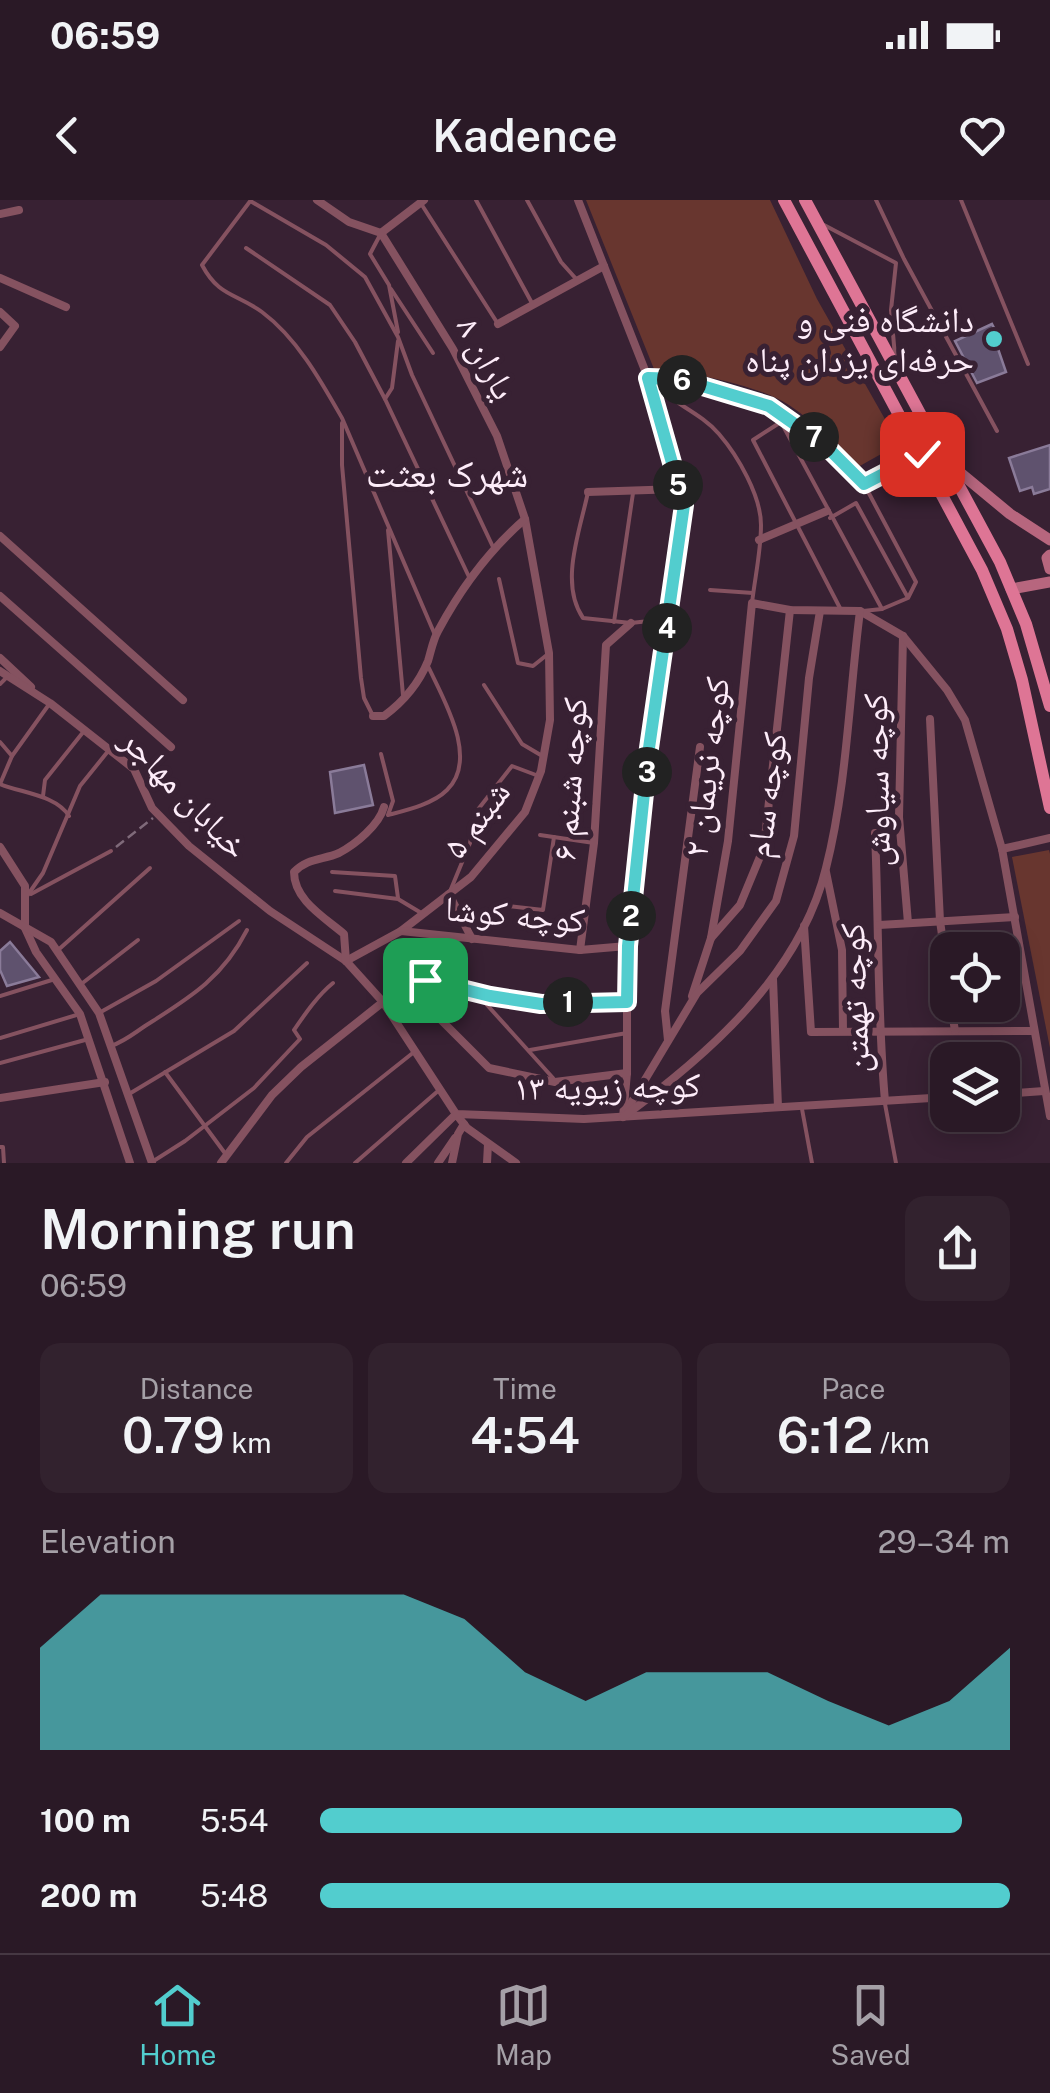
<!DOCTYPE html>
<html lang="en">
<head>
<meta charset="utf-8">
<style>
	:root { --surface:#2a1926; --page:#32222e; --text:#f1f3f6; --muted:#a5a0a7; --line:#463843; --accent:#52cdce }
	body { margin:0; font-family:"Public Sans","Noto Naskh Arabic",sans-serif; background:var(--page); color:var(--text); height:100vh; display:flex; flex-direction:column; font-size:38px; white-space:nowrap }
	* { box-sizing:border-box; margin:0 }
	p { font-size:32px; color:var(--muted) }
	.icon { flex:none; width:55px; height:55px; fill:none; stroke:currentColor; stroke-width:2; stroke-linecap:round; stroke-linejoin:round }
	.map { position:relative; height:963px; overflow:hidden }
	.drawer { display:flex; flex-direction:column; background:var(--surface); flex:1 }
	.drawer>* { flex:none }
	.buttons { position:absolute; left:930px; top:732px; display:grid; gap:20px }
	.buttons a { display:grid; place-items:center; width:90px; height:90px; border-radius:20px; background:var(--surface); box-shadow:0 5px 25px #0003,0 0 0 2px var(--line); font-size:50px }
	.pin { position:absolute; display:grid; place-items:center; width:85px; height:85px; color:#fff; margin:-42px; border-radius:20px; box-shadow:0 5px 15px #0006 }
	.km { position:absolute; width:50px; height:50px; margin:-25px; border-radius:50%; background:#222; color:#fff; font-size:28px; line-height:50px; text-align:center }
	.round { display:grid; place-items:center; flex:none; width:105px; height:105px; border-radius:20px; background:var(--page) }
	.headline { display:flex; align-items:center; justify-content:space-between; height:170px; padding:0 40px }
	h1 { font-size:55px; font-weight:600; line-height:75px }
	.metrics { display:grid; grid-template-columns:repeat(3,1fr); gap:15px; height:170px; padding:10px 40px }
	.metrics div { display:grid; align-content:center; border-radius:20px; background:var(--page); text-align:center }
	.metrics b { font-size:50px; font-weight:600 }
	.metrics small { font-size:28px; font-weight:400 }
	.metrics p { font-size:28px }
	.chart { height:280px; padding:20px 40px }
	.chart p { display:flex; justify-content:space-between }
	.chart svg { width:100%; height:180px; margin-top:10px; fill:var(--accent); opacity:.7 }
	ul { padding:0 40px; list-style:none; font-size:32px }
	li { display:grid; grid-template-columns:160px 120px 1fr; align-items:center; height:75px }
	li i { height:25px; border-radius:12px; background:var(--accent) }
	.status { display:flex; justify-content:space-between; align-items:center; height:70px; padding:0 50px; background:var(--surface); direction:ltr }
	.status svg { height:28px; fill:currentColor }
	header { display:flex; justify-content:space-between; align-items:center; height:130px; padding:0 40px; background:var(--surface); font-size:45px; font-weight:600 }
	.menu { display:flex; justify-content:space-around; align-items:center; height:140px; border-top:2px solid var(--line); background:var(--surface); font-size:28px; color:var(--muted) }
	.menu a { display:grid; justify-items:center; gap:5px }
	.menu .current { color:var(--accent) }
	.map>svg:first-child { display:block }
	.green { fill:#68362f }
	.building { fill:#5f526e; stroke:#8a7b99; stroke-width:2.5 }
	.lines { fill:none; stroke-linecap:round; stroke-linejoin:round }
	.path { stroke:#7f6a7a; stroke-width:2.5; stroke-dasharray:10 5; stroke-linecap:butt }
	.lane { stroke:#855260; stroke-width:4 }
	.street { stroke:#855260; stroke-width:8 }
	.secondary { stroke:#b7667e; stroke-width:11 }
	.primary { stroke:#de7595; stroke-width:12 }
	.route-casing { stroke:#fff; stroke-width:20 }
	.route { stroke:#52cdce; stroke-width:12 }
	.poi-dot { fill:#52cdce; stroke:#382133; stroke-width:4 }
	.labels { text-anchor:middle; dominant-baseline:central; stroke-width:10; stroke-linejoin:round; paint-order:stroke }
	.poi-label { font-size:35px; fill:#fdecf9; stroke:#382133; text-anchor:end }
	.street-label { font-size:35px; fill:#fdecf9; stroke:#382133 }
	.neighbourhood-label { font-size:38px; fill:#fdecf9; stroke:#382133 }
</style>
</head>
<body>
<div class="status"><b>06:59</b><svg viewBox="0 0 49 12"><path d="M0 12V9h3v3zM5 12V6h3v6zM10 12V3h3v9zM15 12V0h3v12zM26 1h20v11H26zM47 4h2v5h-2z"/></svg></div>
<header><svg class="icon" aria-label="back" viewBox="0 0 24 24"><path d="M15 5l-7 7 7 7"/></svg>Kadence<svg class="icon" aria-label="heart" viewBox="0 0 24 24"><path d="M12 20l-8-8c-3-5 5-10 8-4 3-6 11-1 8 4z"/></svg></header>
<div class="map">
<svg width="1050" height="963" viewBox="0 0 1050 963">
	<rect width="100%" height="100%" fill="#382133"/>
	<g class="green">
		<path d="M586 0H770L817 99 899 244 858 267C836 245 815 222 789 205 758 185 691 172 654 169Z"/>
		<path d="M1049 650 1050 654V848L1012 657Z"/>
	</g>
	<g class="building">
		<path d="M992 124 1001 141 996 143 1006 172 977 183 955 141Z"/>
		<path d="M1050 245V289L1034 294 1032 287 1020 291 1009 258Z"/>
		<path d="M364 565 373 605 335 613 330 572Z"/>
		<path d="M10 742 39 777 7 786 0 770V751Z"/>
	</g>
	<g class="lines">
		<g class="path">
			<path d="M116 647 153 618"/>
			<path d="M405 741 422 774"/>
		</g>
		<g class="lane">
			<path d="M251 0 202 65C219 97 236 93 262 112 297 138 321 181 342 218L435 435"/>
			<path d="M476 0 533 105"/>
			<path d="M527 0 561 62 578 81"/>
			<path d="M876 0 904 59 997 231"/>
			<path d="M961 0 1028 164"/>
			<path d="M252 2 326 45 365 77 398 137 412 175 493 347"/>
			<path d="M420 2 498 124"/>
			<path d="M824 25 896 63 891 110 895 157"/>
			<path d="M380 35 370 54 389 85 398 132"/>
			<path d="M246 48 330 105 355 142 385 199 470 379"/>
			<path d="M391 89 433 153"/>
			<path d="M648 178 696 183 769 206 793 220 864 284 916 382 908 398 882 409 863 411"/>
			<path d="M652 182C671 203 700 212 719 234 738 256 761 296 761 325 761 351 755 377 752 403"/>
			<path d="M385 199 392 188 398 141"/>
			<path d="M342 223V265L361 478 364 498 373 516"/>
			<path d="M864 284 917 256"/>
			<path d="M588 292C580 331 559 383 583 418L631 423 667 419"/>
			<path d="M830 318 856 303 907 396"/>
			<path d="M388 330 403 495"/>
			<path d="M499 379 518 463 533 466 548 454"/>
			<path d="M710 390 753 393"/>
			<path d="M841 410 753 240 781 222 882 409"/>
			<path d="M614 422 633 293"/>
			<path d="M0 484 7 477"/>
			<path d="M484 485 522 544 544 557"/>
			<path d="M50 503 12 556 0 584C22 593 56 595 69 616"/>
			<path d="M0 542 12 556"/>
			<path d="M381 554 393 601 388 615C407 610 433 604 447 590 480 558 442 497 427 464"/>
			<path d="M43 596 45 580 84 531"/>
			<path d="M540 635 594 643"/>
			<path d="M332 672 395 676 398 698"/>
			<path d="M451 689 470 643 476 612 512 566 536 575"/>
			<path d="M335 691 398 699 423 714"/>
			<path d="M31 694 111 651"/>
			<path d="M27 696 43 673 80 586 109 550"/>
			<path d="M507 706 543 710 554 637"/>
			<path d="M57 751 150 668"/>
			<path d="M429 781 490 796 541 804 627 802"/>
			<path d="M80 785 138 740"/>
			<path d="M0 796 55 779"/>
			<path d="M479 796 553 878"/>
			<path d="M99 813 156 781 239 721"/>
			<path d="M0 838 80 814"/>
			<path d="M111 846C125 841 133 834 145 826 189 798 222 779 247 730"/>
			<path d="M530 850 627 833"/>
			<path d="M0 863 85 840"/>
			<path d="M165 872 227 956"/>
			<path d="M129 894 234 831 307 763"/>
			<path d="M885 904 896 963"/>
			<path d="M802 909 812 963"/>
			<path d="M0 947H3L4 963"/>
			<path d="M152 962 185 941 254 888 300 839 294 830C305 814 318 795 333 783"/>
			<path d="M286 963 307 937 414 852"/>
			<path d="M355 963 438 891"/>
		</g>
		<g class="street">
			<path d="M317 0 349 22 381 33"/>
			<path d="M578 0 648 178 683 305 648 555 627 746V873L623 917"/>
			<path d="M0 14 19 10"/>
			<path d="M381 33 453 149 497 236 525 319 549 453 550 520 541 571 525 612 471 677 401 731"/>
			<path d="M381 33 424 0"/>
			<path d="M0 78 66 107"/>
			<path d="M0 112 15 126 0 147"/>
			<path d="M498 124 604 66"/>
			<path d="M588 292 679 289"/>
			<path d="M0 336 183 500"/>
			<path d="M759 340 827 311"/>
			<path d="M0 396 171 547"/>
			<path d="M903 436 899 617 908 723"/>
			<path d="M0 458 31 487"/>
			<path d="M0 471 50 503 134 569 152 608 189 646 270 711 346 761 383 802 456 914 584 919 948 897"/>
			<path d="M373 516H384C403 502 419 483 428 461 431 451 433 440 438 431 461 388 488 351 525 319"/>
			<path d="M930 519 940 721 948 777"/>
			<path d="M875 633C879 723 877 812 885 901"/>
			<path d="M0 647 25 686V728L36 752 80 814 130 963"/>
			<path d="M1002 649 1050 638"/>
			<path d="M826 672 842 750 843 831"/>
			<path d="M449 694 472 739"/>
			<path d="M0 713 51 742 99 813 152 963"/>
			<path d="M879 725 1015 717"/>
			<path d="M804 726 811 832 1034 831"/>
			<path d="M711 738 728 641 752 403 790 410 860 411 903 436 947 490 965 520 1002 649 1050 916"/>
			<path d="M580 750 594 643 606 445 631 423"/>
			<path d="M346 761 401 731 580 750 627 746"/>
			<path d="M346 761 344 734C324 717 294 700 294 672 307 658 323 660 339 653 356 644 379 625 384 607"/>
			<path d="M773 779 778 907"/>
			<path d="M425 780 441 820 489 868 555 882 627 873"/>
			<path d="M692 796 711 738 740 705 764 647 790 410"/>
			<path d="M951 805 955 831"/>
			<path d="M668 840 665 811 700 547"/>
			<path d="M1002 894 1044 891"/>
			<path d="M0 898 105 882"/>
			<path d="M625 913 697 793 740 751 776 701 794 636 809 478 820 411"/>
			<path d="M623 917C708 855 800 775 826 668 847 585 849 496 860 411"/>
			<path d="M221 963 272 895 301 867 383 802"/>
			<path d="M406 963 456 914 467 928 516 963"/>
			<path d="M438 963 455 938"/>
			<path d="M452 963 458 934 464 924"/>
			<path d="M487 963 488 944"/>
		</g>
		<g class="secondary">
			<path d="M946 261 1010 314 1050 340"/>
			<path d="M1050 355 1047 358 1050 369"/>
			<path d="M1011 389 1050 382"/>
		</g>
		<g class="primary">
			<path d="M784 0 982 370 1007 429 1022 480 1050 608"/>
			<path d="M805 0 1000 362 1026 424 1050 506"/>
		</g>
	</g>
	<g class="lines">
		<g class="route-casing">
			<path id="route" d="M425 780 490 796 541 804 627 802 628 746 648 555 684 305 648 178 679 179 769 206 827 247 864 284 922 254"/>
		</g>
		<use href="#route" class="route"/>
	</g>
	<circle class="poi-dot" cx="994" cy="139" r="10"/>
	<g class="labels">
		<g class="poi-label">
			<text x="974" y="119">دانشگاه فنی و<tspan x="974" dy="40">حرفه‌ای یزدان پناه</tspan></text>
		</g>
		<g class="street-label">
			<text transform="translate(487 158) rotate(62)">یاران ۸</text>
			<text transform="translate(706 567) rotate(-83)">کوچه نریمان ۲</text>
			<text transform="translate(569 579) rotate(-86)">کوچه شبنم ۶</text>
			<text transform="translate(876 580) rotate(-91)">کوچه سیاوش</text>
			<text transform="translate(185 593) rotate(46)">خیابان مهاجر</text>
			<text transform="translate(766 595) rotate(-82)">کوچه سام</text>
			<text transform="translate(476 619) rotate(-53)">شبنم ۵</text>
			<text transform="translate(515 714) rotate(5)">کوچه کوشا</text>
			<text transform="translate(854 798) rotate(-92)">کوچه تهمتن</text>
			<text transform="translate(607 886) rotate(-1)">کوچه زیویه ۱۳</text>
		</g>
		<g class="neighbourhood-label">
			<text x="447" y="273">شهرک بعثت</text>
		</g>
	</g>
</svg>
<div class="buttons">
<a><svg class="icon" aria-label="locate" viewBox="0 0 24 24"><circle cx="12" cy="12" r="6"/><path d="M12 2v4M12 18v4M2 12h4M18 12h4"/></svg></a>
<a><svg class="icon" aria-label="layers" viewBox="0 0 24 24"><path d="M12 4l9 5-9 5-9-5zM3 14l9 5 9-5"/></svg></a>
</div>
<div class="pin" style="left:425px;top:780px;background:#1e9e55"><svg class="icon" aria-label="arrive" viewBox="0 0 24 24"><path d="M6 21V4h12l-3 4 3 4H6"/></svg></div>
<div class="pin" style="left:922px;top:254px;background:#d93025"><svg class="icon" aria-label="check" viewBox="0 0 24 24"><path d="M5 12l5 5 9-10"/></svg></div>
<b class="km" style="left:568px;top:802px">1</b>
<b class="km" style="left:631px;top:716px">2</b>
<b class="km" style="left:647px;top:572px">3</b>
<b class="km" style="left:667px;top:428px">4</b>
<b class="km" style="left:678px;top:285px">5</b>
<b class="km" style="left:682px;top:180px">6</b>
<b class="km" style="left:814px;top:237px">7</b>
</div>
<section class="drawer">
<div class="headline"><div><h1>Morning run</h1><p>06:59</p></div><a class="round"><svg class="icon" aria-label="share" viewBox="0 0 24 24"><path d="M12 15V3M7 8l5-5 5 5M5 13v7h14v-7"/></svg></a></div>
<div class="metrics">
<div><p>Distance</p><b>0.79<small> km</small></b></div>
<div><p>Time</p><b>4:54</b></div>
<div><p>Pace</p><b>6:12<small> /km</small></b></div>
</div>
<div class="chart"><p><span>Elevation</span>29–34 m</p>
<svg viewBox="0 0 160 44" preserveAspectRatio="none"><path d="M0 44V19L10 6L20 6L30 6L40 6L50 6L60 6L70 12L80 25L90 32L100 25L110 25L120 25L130 32L140 38L150 32L160 19V44z"/></svg>
</div>
<ul>
<li><b>100 m</b>5:54<i style="width:93%"></i></li>
<li><b>200 m</b>5:48<i style="width:100%"></i></li>
</ul>
</section>
<nav class="menu">
<a class="current"><svg class="icon" aria-label="home" viewBox="0 0 24 24"><path d="M3 11l9-7 9 7M6 9v11h12V9"/></svg>Home</a>
<a><svg class="icon" aria-label="map" viewBox="0 0 24 24"><path d="M3 6l6-2 6 2 6-2v14l-6 2-6-2-6 2zM9 4v14M15 6v14"/></svg>Map</a>
<a><svg class="icon" aria-label="saved" viewBox="0 0 24 24"><path d="M7 4h10v16l-5-4-5 4z"/></svg>Saved</a>
</nav>
</body>
</html>
